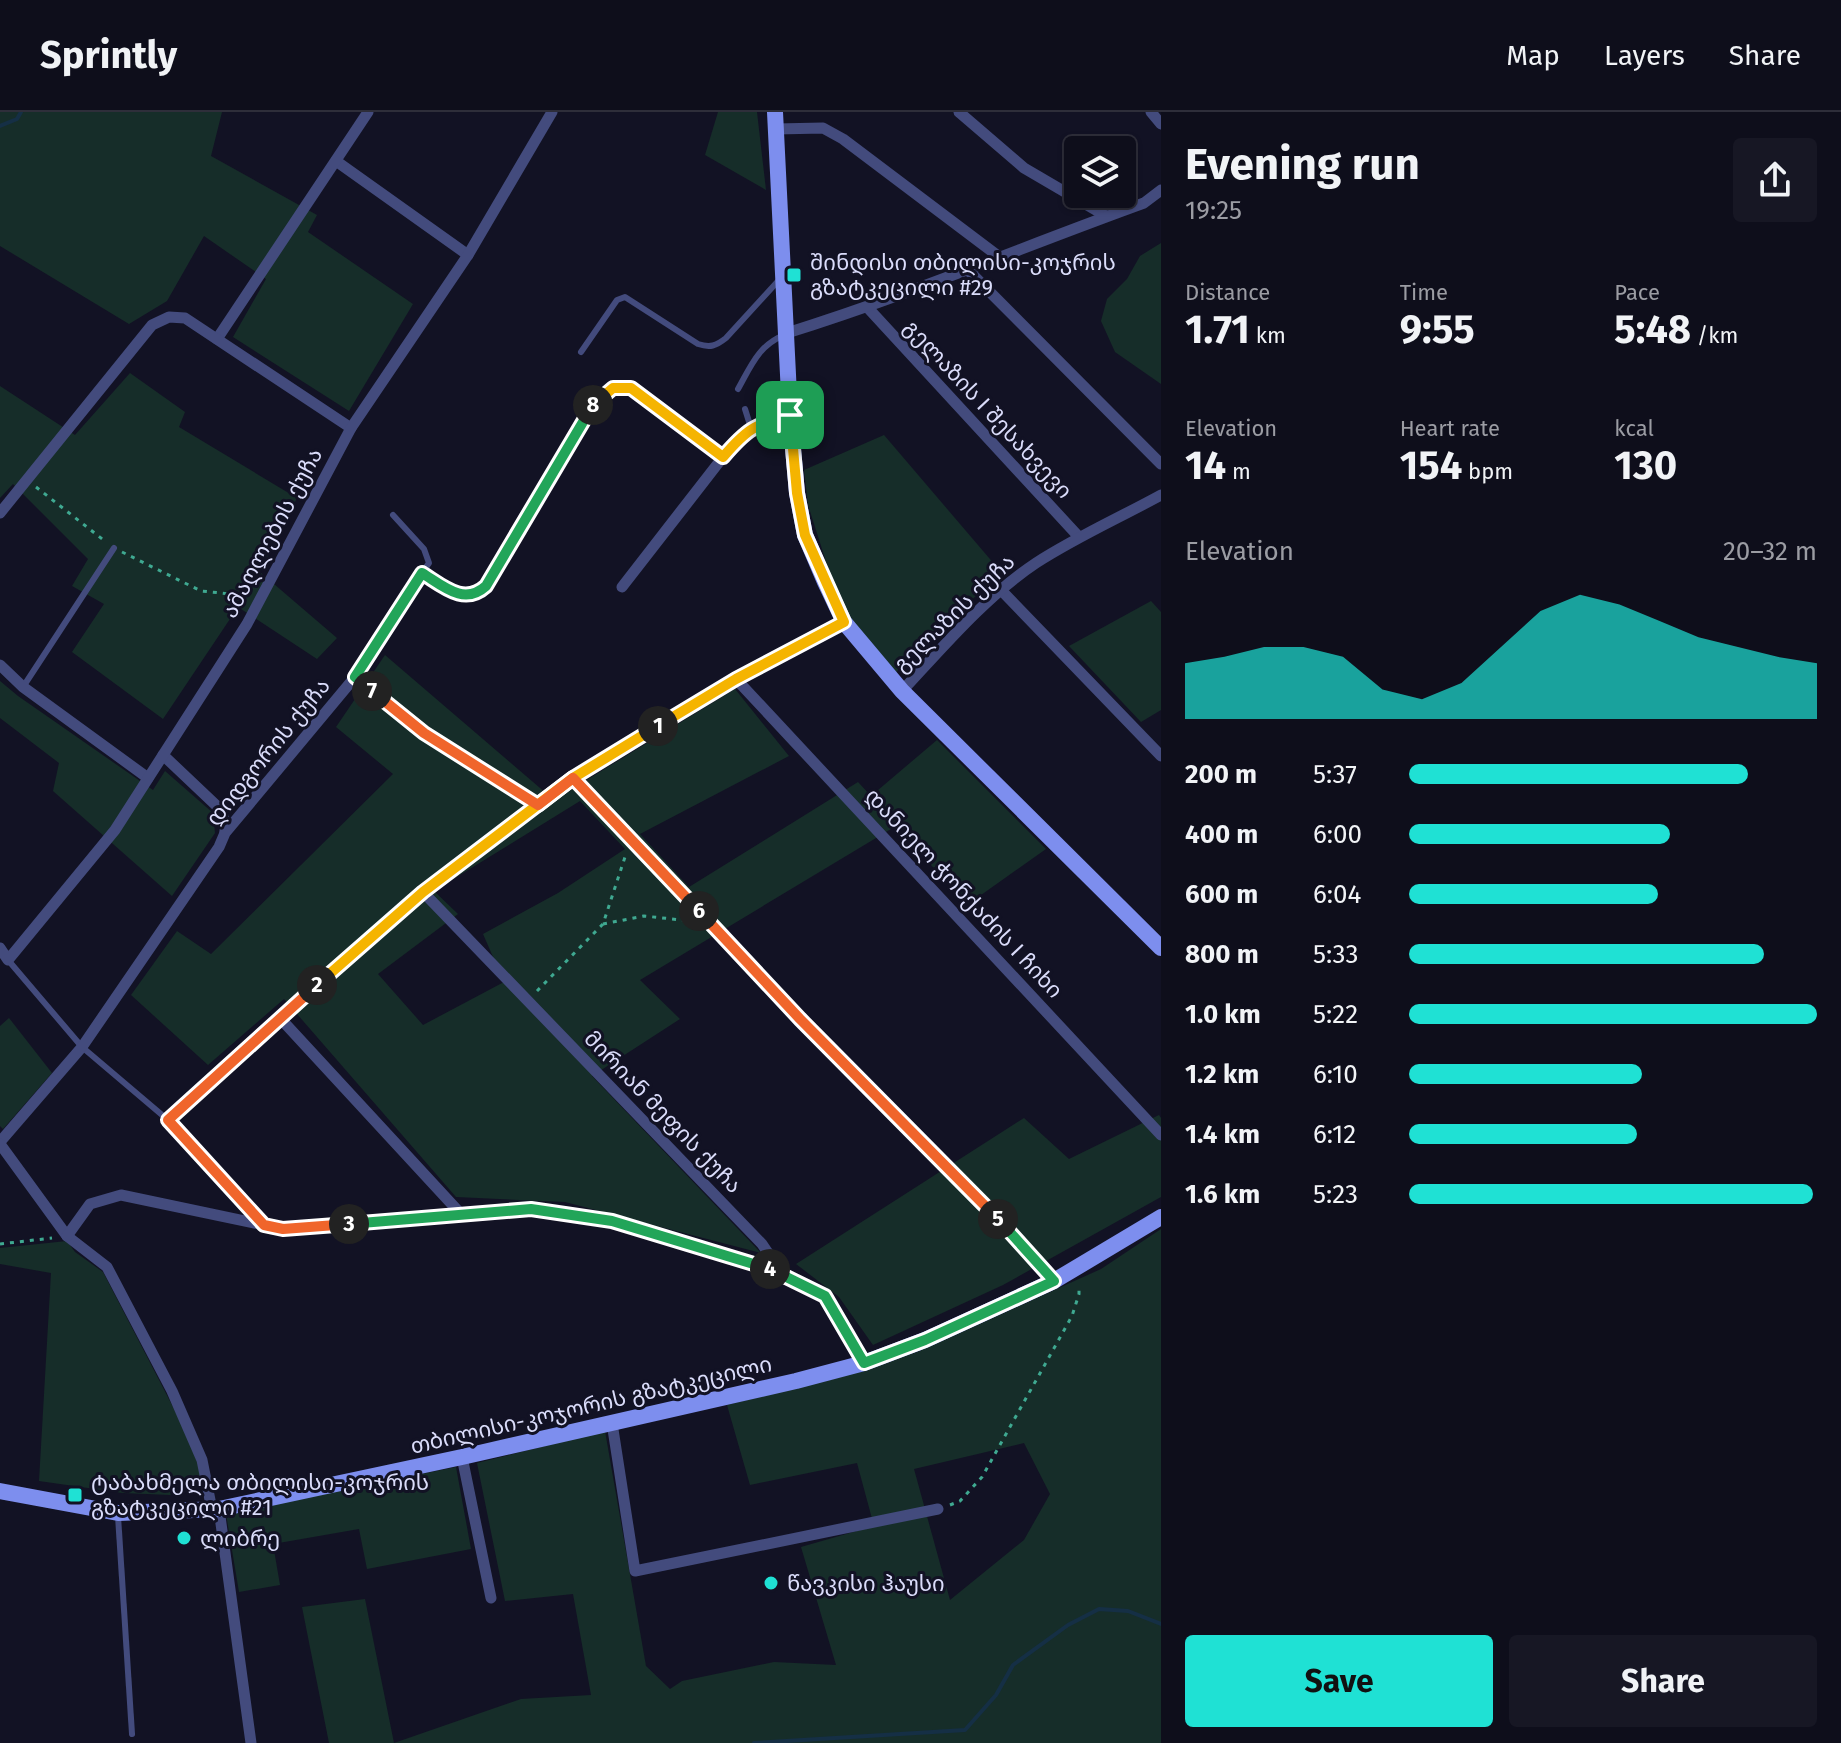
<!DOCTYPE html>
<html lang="en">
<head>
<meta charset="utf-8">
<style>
	:root { --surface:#0e0e1b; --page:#171724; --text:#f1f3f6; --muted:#9b9ca3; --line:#2e2e3a; --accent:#1fe1d4 }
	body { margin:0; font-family:"Fira Sans","Noto Sans Georgian",sans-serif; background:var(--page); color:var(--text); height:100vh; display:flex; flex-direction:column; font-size:30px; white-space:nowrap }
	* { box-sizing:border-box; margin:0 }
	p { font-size:26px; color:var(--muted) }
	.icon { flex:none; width:44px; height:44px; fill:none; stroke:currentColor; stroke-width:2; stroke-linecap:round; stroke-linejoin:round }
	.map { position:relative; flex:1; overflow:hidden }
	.sheet { display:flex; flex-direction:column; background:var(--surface); width:680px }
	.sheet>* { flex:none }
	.tools { position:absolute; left:1064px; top:24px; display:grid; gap:16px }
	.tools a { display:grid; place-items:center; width:72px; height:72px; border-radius:8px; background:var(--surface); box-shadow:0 2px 6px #0004,0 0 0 2px var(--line); font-size:40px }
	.pin { position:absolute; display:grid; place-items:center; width:68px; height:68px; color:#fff; margin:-34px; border-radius:16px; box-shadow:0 4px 12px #0006 }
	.km { position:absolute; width:40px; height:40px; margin:-20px; border-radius:50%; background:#222; color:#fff; font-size:22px; line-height:40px; text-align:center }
	.round { display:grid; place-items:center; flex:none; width:84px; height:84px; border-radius:8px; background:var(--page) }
	.headline { display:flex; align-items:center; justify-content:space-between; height:136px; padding:0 24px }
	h1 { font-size:44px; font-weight:700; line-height:60px }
	.figures { display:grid; grid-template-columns:repeat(3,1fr); gap:12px; height:136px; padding:8px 24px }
	.figures div { display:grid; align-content:center }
	.figures b { font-size:40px; font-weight:700 }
	.figures small { font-size:22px; font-weight:400 }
	.figures p { font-size:22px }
	.chart { height:224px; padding:16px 24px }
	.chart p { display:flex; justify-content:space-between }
	.chart svg { width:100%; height:144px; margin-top:8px; fill:var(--accent); opacity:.7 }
	.primary-button { display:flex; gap:16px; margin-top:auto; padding:16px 24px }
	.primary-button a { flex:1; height:92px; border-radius:8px; background:var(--accent); color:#111; font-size:32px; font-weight:700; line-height:92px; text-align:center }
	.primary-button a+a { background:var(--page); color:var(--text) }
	ul { padding:0 24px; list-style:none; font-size:26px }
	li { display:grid; grid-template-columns:128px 96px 1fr; align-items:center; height:60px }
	li i { height:20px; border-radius:10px; background:var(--accent) }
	header { display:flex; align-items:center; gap:48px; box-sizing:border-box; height:112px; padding:0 40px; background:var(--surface); border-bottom:2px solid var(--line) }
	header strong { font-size:38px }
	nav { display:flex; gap:44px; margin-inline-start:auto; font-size:28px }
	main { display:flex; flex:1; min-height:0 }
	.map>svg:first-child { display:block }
	.green { fill:#162d29; fill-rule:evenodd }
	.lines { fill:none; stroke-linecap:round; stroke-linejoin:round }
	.stream { stroke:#152f45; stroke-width:4 }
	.path { stroke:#3fa991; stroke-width:3; stroke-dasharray:4 6; stroke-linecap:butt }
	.service { stroke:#434b7d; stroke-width:6 }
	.minor { stroke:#434b7d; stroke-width:11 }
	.secondary { stroke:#7d8eee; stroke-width:16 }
	.split-1-casing { stroke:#fff; stroke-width:16 }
	.split-2-casing { stroke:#fff; stroke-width:16 }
	.split-3-casing { stroke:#fff; stroke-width:16 }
	.split-4-casing { stroke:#fff; stroke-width:16 }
	.split-5-casing { stroke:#fff; stroke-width:16 }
	.split-6-casing { stroke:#fff; stroke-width:16 }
	.split-7-casing { stroke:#fff; stroke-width:16 }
	.split-8-casing { stroke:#fff; stroke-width:16 }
	.split-9-casing { stroke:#fff; stroke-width:16 }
	.split-1 { stroke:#f5b400; stroke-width:10 }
	.split-2 { stroke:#f5b400; stroke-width:10 }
	.split-3 { stroke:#f0652b; stroke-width:10 }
	.split-4 { stroke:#22a559; stroke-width:10 }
	.split-5 { stroke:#22a559; stroke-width:10 }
	.split-6 { stroke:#f0652b; stroke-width:10 }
	.split-7 { stroke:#f0652b; stroke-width:10 }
	.split-8 { stroke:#22a559; stroke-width:10 }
	.split-9 { stroke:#f5b400; stroke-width:10 }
	.poi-dot { fill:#1fe1d4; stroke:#121224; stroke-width:3 }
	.labels { text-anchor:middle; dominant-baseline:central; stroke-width:6; stroke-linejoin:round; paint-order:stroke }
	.poi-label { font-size:22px; fill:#dadcfa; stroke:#121224; text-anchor:start }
	.street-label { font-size:22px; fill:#dadcfa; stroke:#121224 }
</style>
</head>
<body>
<header>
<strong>Sprintly</strong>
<nav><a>Map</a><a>Layers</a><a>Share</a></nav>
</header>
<main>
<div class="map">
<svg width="1161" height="1631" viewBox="0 0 1161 1631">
	<rect width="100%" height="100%" fill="#121224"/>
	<g class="green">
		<path d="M0 0H222L211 44 317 103 308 120 413 192 349 299 233 225 266 167 204 124 167 189 129 212 0 134Z"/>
		<path d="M718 0H757L766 78 705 43Z"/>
		<path d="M1161 131V272L1115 240 1101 209 1107 187 1127 167 1140 144Z"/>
		<path d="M130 261 185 300 179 315 297 386 260 460 337 526 317 547 238 495 163 607 72 540 104 492 72 474 88 447 13 372 0 386V274L75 323Z"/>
		<path d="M884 323 1001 460 894 562 855 519 829 459 808 393 804 358Z"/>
		<path d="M1151 489 1161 500V598L1141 610 1069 534Z"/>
		<path d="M385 543 554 688 735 577 789 644 640 722 689 775 858 670 871 684 937 628 1046 737 967 793 896 714 640 868 680 907 592 964 761 1141 565 1090 456 1085 284 887 208 953 131 883 177 819 211 842 393 662 336 615ZM580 689 625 737 558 781 483 822 504 870 423 913 378 862 458 802 434 779Z"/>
		<path d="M0 569 18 584 153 678 165 659 213 701 215 721 172 784 53 679 59 651 0 606Z"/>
		<path d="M9 906 52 961 3 1017 0 1014V914Z"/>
		<path d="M1159 1003 1161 1006V1085L1003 1173 873 1233 839 1185 796 1152 1024 1006 1069 1047Z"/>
		<path d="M1161 1117V1631H329L302 1495 365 1487 394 1631 521 1587 591 1583 573 1482 505 1489 477 1351 605 1319 646 1554 670 1577 682 1569 774 1550 836 1553 801 1435 874 1414 857 1351 750 1373 727 1293 841 1265 917 1240 1101 1157ZM1024 1331 1050 1382 1024 1428 950 1488 914 1357Z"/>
		<path d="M67 1129 75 1140 103 1160 200 1347 202 1375 170 1383 123 1381 39 1369 51 1161 0 1152V1136Z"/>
		<path d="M456 1355 471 1437 367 1457 359 1417 273 1432 280 1473 239 1480 226 1402Z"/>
	</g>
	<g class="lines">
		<g class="stream">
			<path d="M0 14 17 7 21 0"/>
			<path d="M754 1631 965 1618 996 1583 1013 1553 1068 1513 1099 1497 1128 1499 1161 1512"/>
		</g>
		<g class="path">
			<path d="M36 375 106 430"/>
			<path d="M122 440 201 479 250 484"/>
			<path d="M603 812 644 804 691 809"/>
			<path d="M537 879 603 812 626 742"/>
			<path d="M0 1132 52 1126"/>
			<path d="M950 1393 960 1389 982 1365 1072 1204 1079 1182V1173"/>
		</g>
		<g class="service">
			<path d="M581 240 617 188 625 185 698 232C710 236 716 234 726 226L779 168"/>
			<path d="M738 277C751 254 758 234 784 223"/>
			<path d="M745 297 751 316"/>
			<path d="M393 403 424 437 429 451 422 461"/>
			<path d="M23 575 114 436"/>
			<path d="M8 848 82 935 168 1008"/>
			<path d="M118 1404 132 1622"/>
		</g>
		<g class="minor">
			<path d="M959 0 1024 56 1106 104"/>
			<path d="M1151 0 1161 12"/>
			<path d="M776 17 823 16 843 27 1002 147"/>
			<path d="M336 49 468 143"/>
			<path d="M969 159 1161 352"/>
			<path d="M868 196 1079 425"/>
			<path d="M787 221C909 183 1025 134 1144 91L1161 78"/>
			<path d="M217 227 368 0"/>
			<path d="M0 401 152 213 169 205 185 206 351 316"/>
			<path d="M622 475 723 345"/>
			<path d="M1001 478 1161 644"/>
			<path d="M0 553 23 575 148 666"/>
			<path d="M355 565 424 621 538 693"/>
			<path d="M736 567 1161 1023"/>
			<path d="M902 579C943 535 985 485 1036 451 1076 425 1119 406 1161 383"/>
			<path d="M163 643 220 697 225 709V720"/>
			<path d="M573 666 800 907 972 1079 1054 1169"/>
			<path d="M423 780 762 1132 781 1160 825 1184 864 1251"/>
			<path d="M0 836 8 848 115 718 247 512 351 316 468 143 552 0"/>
			<path d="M280 906 460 1101"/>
			<path d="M0 1030 82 935 219 735 225 721 355 565 422 461C443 474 464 494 486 474L596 288 613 276H631L723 345C747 317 754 313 790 303"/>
			<path d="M0 1032 67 1124 107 1155 172 1279 202 1348 212 1398"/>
			<path d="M264 1113 168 1008 423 780 573 666 736 567 844 510"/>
			<path d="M67 1124 90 1092 121 1083 283 1117 531 1097 612 1109 781 1160"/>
			<path d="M612 1311 635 1459 938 1397"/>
			<path d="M462 1345 491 1486"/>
			<path d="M219 1397 251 1631"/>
		</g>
		<g class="secondary">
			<path d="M775 0 790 303 797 381 805 423 825 470 844 510 902 579 1161 836"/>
			<path d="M0 1379 118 1401 219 1397 462 1345 796 1269 864 1251 925 1228 1054 1169 1161 1105"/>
		</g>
	</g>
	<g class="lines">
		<g class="split-1-casing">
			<path id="split-1" d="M658 614 736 567 844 510 805 423 797 381 790 303"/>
		</g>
		<g class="split-2-casing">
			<path id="split-2" d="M317 873 423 780 573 666 658 614"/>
		</g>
		<g class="split-3-casing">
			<path id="split-3" d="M317 873 168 1008 264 1113 283 1117 349 1112"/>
		</g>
		<g class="split-4-casing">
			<path id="split-4" d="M349 1112 531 1097 612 1109 770 1157"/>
		</g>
		<g class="split-5-casing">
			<path id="split-5" d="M770 1157 825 1184 864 1251 925 1228 1054 1169 998 1107"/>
		</g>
		<g class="split-6-casing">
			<path id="split-6" d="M699 799 800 907 998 1107"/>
		</g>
		<g class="split-7-casing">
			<path id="split-7" d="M372 579 424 621 538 693 573 666 699 799"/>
		</g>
		<g class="split-8-casing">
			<path id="split-8" d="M372 579 355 565 422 461C443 474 464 494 486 474L593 293"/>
		</g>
		<g class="split-9-casing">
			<path id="split-9" d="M593 293 613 276H631L723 345C747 317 754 313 790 303"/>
		</g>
		<use href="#split-1" class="split-1"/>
		<use href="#split-2" class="split-2"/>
		<use href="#split-3" class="split-3"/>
		<use href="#split-4" class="split-4"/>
		<use href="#split-5" class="split-5"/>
		<use href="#split-6" class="split-6"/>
		<use href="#split-7" class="split-7"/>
		<use href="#split-8" class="split-8"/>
		<use href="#split-9" class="split-9"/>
	</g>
	<g class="poi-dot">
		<rect x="786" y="155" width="16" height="16" rx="4"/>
		<rect x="67" y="1375" width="16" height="16" rx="4"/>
		<circle cx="184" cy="1426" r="8"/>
		<circle cx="771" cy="1471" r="8"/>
	</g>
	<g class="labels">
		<g class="poi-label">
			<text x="810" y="150">შინდისი თბილისი-კოჯრის<tspan x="810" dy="25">გზატკეცილი #29</tspan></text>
			<text x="91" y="1370">ტაბახმელა თბილისი-კოჯრის<tspan x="91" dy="25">გზატკეცილი #21</tspan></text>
			<text x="200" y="1426">ლიბრე</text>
			<text x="787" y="1471">წავკისი ჰაუსი</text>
		</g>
		<g class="street-label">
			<text transform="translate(988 297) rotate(47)">გელაზის I შესახვევი</text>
			<text transform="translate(272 421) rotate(-62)">ამაღლების ქუჩა</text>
			<text transform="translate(954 501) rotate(-44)">გელაზის ქუჩა</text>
			<text transform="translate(268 640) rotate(-51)">დიდგორის ქუჩა</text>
			<text transform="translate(964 781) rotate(47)">დანიელ ჭონქაძის I ჩიხი</text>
			<text transform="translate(663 1000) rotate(46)">მირიან მეფის ქუჩა</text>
			<text transform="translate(591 1293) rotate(-13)">თბილისი-კოჯორის გზატკეცილი</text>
		</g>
	</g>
</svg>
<div class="tools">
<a><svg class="icon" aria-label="layers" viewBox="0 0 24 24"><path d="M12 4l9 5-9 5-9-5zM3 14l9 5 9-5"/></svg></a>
</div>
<div class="pin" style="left:790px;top:303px;background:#1e9e55"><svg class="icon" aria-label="arrive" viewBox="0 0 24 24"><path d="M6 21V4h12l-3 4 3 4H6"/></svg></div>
<b class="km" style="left:658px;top:614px">1</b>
<b class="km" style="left:317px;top:873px">2</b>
<b class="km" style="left:349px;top:1112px">3</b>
<b class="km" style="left:770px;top:1157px">4</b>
<b class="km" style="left:998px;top:1107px">5</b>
<b class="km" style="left:699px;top:799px">6</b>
<b class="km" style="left:372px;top:579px">7</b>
<b class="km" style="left:593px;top:293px">8</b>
</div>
<section class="sheet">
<div class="headline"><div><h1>Evening run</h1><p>19:25</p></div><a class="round"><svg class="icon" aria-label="share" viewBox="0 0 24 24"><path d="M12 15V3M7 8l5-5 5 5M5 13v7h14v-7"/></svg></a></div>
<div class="figures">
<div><p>Distance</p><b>1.71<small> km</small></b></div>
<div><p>Time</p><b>9:55</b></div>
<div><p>Pace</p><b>5:48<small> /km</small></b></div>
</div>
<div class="figures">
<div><p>Elevation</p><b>14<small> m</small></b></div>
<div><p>Heart rate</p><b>154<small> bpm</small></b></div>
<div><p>kcal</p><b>130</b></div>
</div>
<div class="chart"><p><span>Elevation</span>20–32 m</p>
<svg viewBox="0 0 160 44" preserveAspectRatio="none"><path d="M0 44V27L10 25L20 22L30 22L40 25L50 35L60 38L70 33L80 22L90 11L100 6L110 9L120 14L130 19L140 22L150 25L160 27V44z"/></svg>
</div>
<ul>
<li><b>200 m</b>5:37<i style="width:83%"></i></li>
<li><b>400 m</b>6:00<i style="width:64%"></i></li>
<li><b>600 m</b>6:04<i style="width:61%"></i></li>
<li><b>800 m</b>5:33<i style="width:87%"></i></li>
<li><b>1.0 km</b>5:22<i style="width:100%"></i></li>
<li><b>1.2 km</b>6:10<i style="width:57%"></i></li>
<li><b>1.4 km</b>6:12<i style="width:56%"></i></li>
<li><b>1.6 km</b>5:23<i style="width:99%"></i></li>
</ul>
<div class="primary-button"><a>Save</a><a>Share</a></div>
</section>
</main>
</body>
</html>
